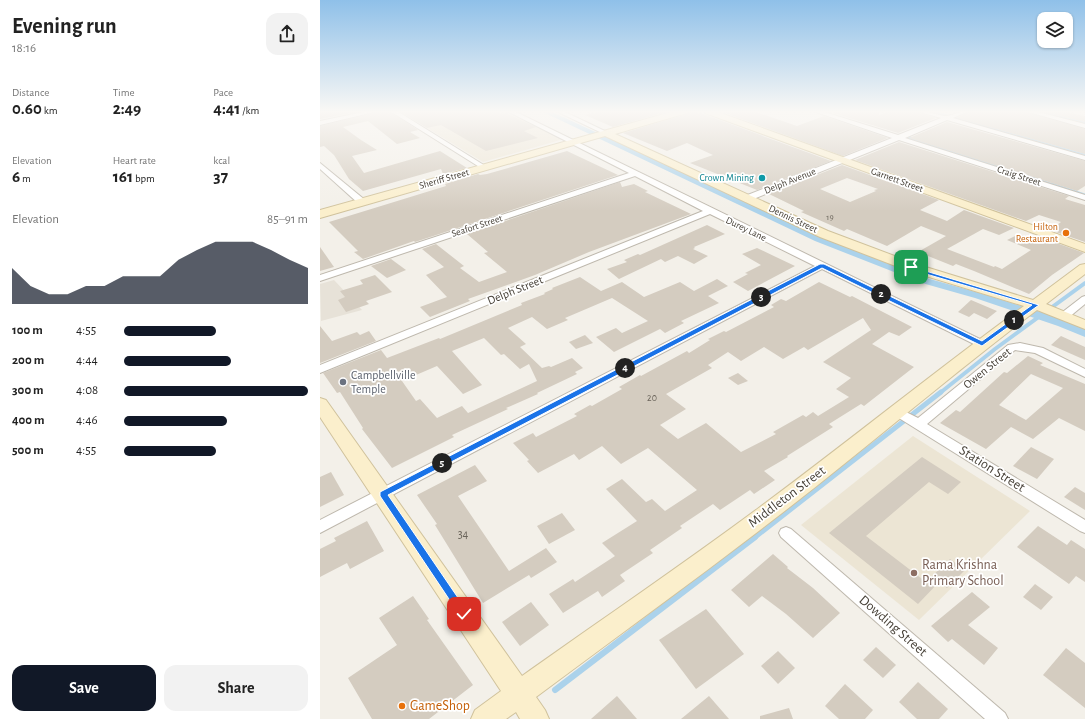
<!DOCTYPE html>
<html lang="en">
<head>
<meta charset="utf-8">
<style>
	:root { --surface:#fff; --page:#f2f2f2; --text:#222; --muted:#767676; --accent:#111827 }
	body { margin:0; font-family:"Alegreya Sans",sans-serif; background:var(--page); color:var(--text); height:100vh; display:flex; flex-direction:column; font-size:15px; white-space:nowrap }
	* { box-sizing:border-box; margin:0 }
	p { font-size:13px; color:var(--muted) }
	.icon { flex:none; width:22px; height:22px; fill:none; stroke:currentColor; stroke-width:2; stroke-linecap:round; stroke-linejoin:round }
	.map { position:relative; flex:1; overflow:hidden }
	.panel { display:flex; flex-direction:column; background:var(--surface); width:320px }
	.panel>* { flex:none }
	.buttons { position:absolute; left:717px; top:12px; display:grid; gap:8px }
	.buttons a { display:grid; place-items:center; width:36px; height:36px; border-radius:8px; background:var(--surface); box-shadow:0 1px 3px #0004; font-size:20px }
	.pin { position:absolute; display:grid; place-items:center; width:34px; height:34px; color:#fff; margin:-17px; border-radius:8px; box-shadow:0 2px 6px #0006 }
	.km { position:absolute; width:20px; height:20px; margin:-10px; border-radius:50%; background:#222; color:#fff; font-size:11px; line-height:20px; text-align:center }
	.round { display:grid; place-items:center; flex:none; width:42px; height:42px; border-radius:12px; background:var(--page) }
	.headline { display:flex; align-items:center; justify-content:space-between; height:68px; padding:0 12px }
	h1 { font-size:22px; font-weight:700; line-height:30px }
	.metrics { display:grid; grid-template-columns:repeat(3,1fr); gap:6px; height:68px; padding:4px 12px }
	.metrics div { display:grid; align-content:center }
	.metrics b { font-size:17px; font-weight:700 }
	.metrics small { font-size:11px; font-weight:400 }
	.metrics p { font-size:11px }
	.chart { height:112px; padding:8px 12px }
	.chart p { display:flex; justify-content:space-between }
	.chart svg { width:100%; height:72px; margin-top:4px; fill:var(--accent); opacity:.7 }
	.primary-button { display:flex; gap:8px; margin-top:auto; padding:8px 12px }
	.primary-button a { flex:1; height:46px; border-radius:12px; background:var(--accent); color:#fff; font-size:16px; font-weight:700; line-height:46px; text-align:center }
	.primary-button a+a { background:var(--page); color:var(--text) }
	ul { padding:0 12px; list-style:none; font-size:13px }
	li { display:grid; grid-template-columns:64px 48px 1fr; align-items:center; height:30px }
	li i { height:10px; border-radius:5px; background:var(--accent) }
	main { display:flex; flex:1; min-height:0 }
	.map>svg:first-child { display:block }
	.residential { fill:#e7e2d8 }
	.education { fill:#ece5d4 }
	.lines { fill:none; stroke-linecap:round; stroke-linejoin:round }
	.stream-far4 { stroke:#abd2eb; stroke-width:2.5 }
	.stream-far3 { stroke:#abd2eb; stroke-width:3 }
	.stream-far2 { stroke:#abd2eb; stroke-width:4 }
	.stream-far1 { stroke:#abd2eb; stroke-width:5 }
	.stream { stroke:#abd2eb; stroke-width:6 }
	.canal { fill:#abd2eb; fill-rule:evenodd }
	.building { fill:#d4ccc0; fill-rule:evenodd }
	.street-casing { stroke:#beb8ad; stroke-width:2 }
	.secondary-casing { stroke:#d0c29c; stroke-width:2 }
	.street { fill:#fff; fill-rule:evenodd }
	.secondary { fill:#fbefcc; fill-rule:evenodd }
	.route { fill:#1a73e8; stroke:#fff }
	.culture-dot { fill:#0f9aa8; stroke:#fff; stroke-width:1.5 }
	.food-dot { fill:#e8710a; stroke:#fff; stroke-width:1.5 }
	.worship-dot { fill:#6b7280; stroke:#fff; stroke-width:1.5 }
	.education-dot { fill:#8d6e63; stroke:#fff; stroke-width:1.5 }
	.labels { text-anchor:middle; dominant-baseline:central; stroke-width:3.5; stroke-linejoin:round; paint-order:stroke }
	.far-number-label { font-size:9px; fill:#6a645a }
	.far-street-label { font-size:10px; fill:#474138; stroke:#fff }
	.far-culture-label { font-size:10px; fill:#0d838f; stroke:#fff; text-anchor:end }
	.far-food-label { font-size:10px; fill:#c56008; stroke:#fff; text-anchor:end }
	.number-label { font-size:10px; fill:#6a645a }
	.street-label { font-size:12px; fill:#474138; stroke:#fff }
	.worship-label { font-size:12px; fill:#5b616d; stroke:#fff; text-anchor:start }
	.near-number-label { font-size:12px; fill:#6a645a }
	.near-street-label { font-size:14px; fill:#474138; stroke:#fff }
	.near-education-label { font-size:14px; fill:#785e54; stroke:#fff; text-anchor:start }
	.near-food-label { font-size:14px; fill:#c56008; stroke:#fff; text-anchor:start }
</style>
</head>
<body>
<main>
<section class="panel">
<div class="headline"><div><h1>Evening run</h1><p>18:16</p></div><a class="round"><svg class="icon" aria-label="share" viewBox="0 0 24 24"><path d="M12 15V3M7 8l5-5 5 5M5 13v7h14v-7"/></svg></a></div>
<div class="metrics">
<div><p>Distance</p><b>0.60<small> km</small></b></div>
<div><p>Time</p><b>2:49</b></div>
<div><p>Pace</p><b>4:41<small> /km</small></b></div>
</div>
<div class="metrics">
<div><p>Elevation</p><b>6<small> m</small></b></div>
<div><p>Heart rate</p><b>161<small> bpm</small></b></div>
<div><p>kcal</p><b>37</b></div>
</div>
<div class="chart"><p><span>Elevation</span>85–91 m</p>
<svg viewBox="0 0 160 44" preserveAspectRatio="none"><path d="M0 44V22L10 33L20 38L30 38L40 33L50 33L60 27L70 27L80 27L90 17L100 11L110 6L120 6L130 6L140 11L150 17L160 22V44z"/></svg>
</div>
<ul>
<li><b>100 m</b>4:55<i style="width:50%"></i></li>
<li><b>200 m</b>4:44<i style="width:58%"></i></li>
<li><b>300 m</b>4:08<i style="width:100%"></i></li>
<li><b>400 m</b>4:46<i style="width:56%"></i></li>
<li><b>500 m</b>4:55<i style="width:50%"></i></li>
</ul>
<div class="primary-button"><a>Save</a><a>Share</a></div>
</section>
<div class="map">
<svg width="765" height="719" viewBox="0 0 765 719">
	<rect width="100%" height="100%" fill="#f3f0e9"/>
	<path class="residential" d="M14 280 42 310 1 321 0 284Z"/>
	<g class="education">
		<path d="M180 111H188L244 139 163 162 107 128Z"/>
		<path d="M593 436 710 511 599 620 481 525Z"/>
	</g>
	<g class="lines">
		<g class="stream-far4">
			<path d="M610 111 765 155"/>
			<path d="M703 111 724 116"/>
			<path d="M717 111 765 123"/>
			<path d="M762 111H765"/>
			<path d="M587 137 734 185"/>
		</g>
		<path class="stream-far3" d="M731 184 765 195"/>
		<path class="stream-far2" d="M620 393 675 349 765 283"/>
		<path class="stream-far1" d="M434 538 621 392"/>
		<path class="stream" d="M235 690 435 537"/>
		<path class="canal" d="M222 111H230L503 237 610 279 663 294 746 320 765 328V337L738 326 655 298 602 283 495 241 223 112Z"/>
	</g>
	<g class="building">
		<path d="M0 111H42L0 119Z"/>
		<path d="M59 111H69L98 130 90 132 100 138 77 144 48 121 23 127 41 140 57 150 32 156 44 173 120 151 147 168 123 174 121 169 43 191 29 179 14 155 4 146 0 147V126L58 112Z"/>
		<path d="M79 111H176L183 114 186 113 216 127 204 131 218 138 166 151 121 125 107 128Z"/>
		<path d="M279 111H350L293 127 265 115Z"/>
		<path d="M369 111H375L511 161 437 190 370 163 393 155 367 143 347 151 303 133 367 114Z"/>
		<path d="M405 111H433L477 126 504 116 568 138 523 156 402 112Z"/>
		<path d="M520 111H559V115L570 111H598L600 113 616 118 578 133 513 113Z"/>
		<path d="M649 111H704L705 112 765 129V154L637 118Z"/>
		<path d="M719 111H741L765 116V122Z"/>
		<path d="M627 122 765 161V186L757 191 589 138Z"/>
		<path d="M579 142 749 196 745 199 765 205V242L730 230 741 222 719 215 706 221 535 160Z"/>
		<path d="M247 151 298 175 95 242 94 241 43 259 34 252 38 251 9 222 126 186 125 184 158 174 160 175 167 174Z"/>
		<path d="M522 165 619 200 600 210 627 221 644 210 694 228 679 235 663 229 627 249 674 267 675 266 682 269 711 250 687 240 699 234 716 240 720 237 764 253 732 275 709 294 654 271 636 264 633 266 598 252 626 236 601 226 567 246 527 229 524 231 481 212 484 211 449 194ZM527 178 558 189 554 190 556 191 530 202 500 189Z"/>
		<path d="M300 182 302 187 314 184 328 191 325 192 371 214 269 252 215 275 148 299 150 301 110 317 100 307 127 297 106 275 124 267 102 249 116 244 144 266 140 268 159 282 187 272 164 253 168 252 147 234Z"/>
		<path d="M387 225 405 234 374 247 375 248 373 249 388 256 374 264 358 256 345 262 341 259 299 279 287 269 307 262 304 260 318 254 320 255Z"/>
		<path d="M0 247 14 267 0 271Z"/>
		<path d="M437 248 475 266 428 291 413 282 428 274 425 273 441 265 422 254Z"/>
		<path d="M71 259 86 270 67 278 51 266Z"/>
		<path d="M55 275 72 292 46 301 49 304 26 312 18 300 25 297 20 291 43 284 40 280Z"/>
		<path d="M260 277 281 291 302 282 324 297 360 282 374 291 397 279 408 286 388 296 399 303 361 321 364 323 345 333 340 329 294 352 276 337 296 328 302 333 328 321 292 298 245 318 248 320 227 329 212 317 188 328 206 344 200 347 222 368 229 366 231 367 252 358 263 368 255 372 257 374 217 393 218 394 186 408 188 409 132 435 134 437 72 468 42 429 43 428 20 392 17 393 3 373 61 350 67 358 119 338 120 339 202 305 201 303 225 294 224 293 233 289 232 288ZM164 338 181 355 184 354 200 369 209 364 217 381 148 413 142 406 117 418 100 399 96 401 82 381 117 366 143 394 162 385 132 351Z"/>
		<path d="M499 282 530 297 532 296 592 327 579 336 569 332 552 344 594 367 544 406 541 404 509 424 513 427 467 456 468 457 444 471 455 480 434 494 430 490 400 510 393 504 360 526 362 528 330 550 333 553 300 575 305 581 282 597 278 591 243 613 229 594 253 579 255 582 295 556 282 543 317 521 286 489 302 479 326 502 332 499 345 511 377 490 328 448 301 464 282 446 259 460 254 454 218 473 207 461 209 460 193 443 213 433 216 437 257 416 254 414 270 405 272 406 302 389 299 387 320 375 321 376 367 351 369 353 390 340 388 339 404 331 406 332 454 307 451 305 461 299 466 301ZM543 318 551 330 503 362 531 378 516 389 529 397 498 416 493 412 486 417 483 415 453 432 456 434 421 452 386 423 358 439 340 425 366 409 346 394 392 368 388 365 408 352 421 361 444 347 463 359 484 347 488 350Z"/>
		<path d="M651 300 677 311 667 319 654 313 649 317 638 312Z"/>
		<path d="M0 326 12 341 37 332 40 335 49 331 56 341 0 363Z"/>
		<path d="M265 335 273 343 256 349 249 342Z"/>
		<path d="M741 336 765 347V360L731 345Z"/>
		<path d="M708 356 723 363 720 365 765 384V431L739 418 713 439 691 427 666 449 620 423 636 410 640 412 684 372 687 373ZM711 374 743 388 706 420 679 405Z"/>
		<path d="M418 373 428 381 418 385 408 378Z"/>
		<path d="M711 447 734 459 717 479 693 466Z"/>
		<path d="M602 457 641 482 628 494 609 482 546 536 606 582 630 559 645 570 627 588 619 582 598 604 509 533Z"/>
		<path d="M155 465 167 481 138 496 189 571 226 548 237 562 211 578 209 575 163 603 115 525 117 524 97 495Z"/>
		<path d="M11 472 24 495 0 507V477Z"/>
		<path d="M755 487 765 493V510L744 497Z"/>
		<path d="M242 513 255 530 229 544 217 526Z"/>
		<path d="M47 521 64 551 30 569 27 563 0 577V549L16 541 14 538Z"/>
		<path d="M718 526 747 545 751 540 765 549V582L756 576 749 584 697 547Z"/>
		<path d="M453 554 468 567 467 568 493 588 520 613 493 638 466 614 442 596 429 607 411 590Z"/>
		<path d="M715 584 733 597 721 610 703 597Z"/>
		<path d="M652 592 670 607 648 625 678 648 664 665 632 639 628 642 611 626Z"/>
		<path d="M93 596 109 619 107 620 153 685 109 719H52L28 678 77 645 59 618Z"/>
		<path d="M211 602 229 625 200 646 182 622Z"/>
		<path d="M386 609 424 654 376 689 339 640Z"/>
		<path d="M556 647 576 665 563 678 543 660Z"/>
		<path d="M746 648 765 663V708L723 675Z"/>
		<path d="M458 651 475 668 458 684 441 666Z"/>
		<path d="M598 682 628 709 619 719H597L579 702Z"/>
		<path d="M525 684 553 710 545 719H519L505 706Z"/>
		<path d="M297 696 317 719H271Z"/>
		<path d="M389 696 409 719H361Z"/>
		<path d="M469 708 473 719H440V716Z"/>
	</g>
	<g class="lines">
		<g class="street-casing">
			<g id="street">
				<path d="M48 111H58L0 125V121Z"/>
				<path d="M70 111H77L167 167 165 168H161Z"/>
				<path d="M187 111H194L666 342 667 344 666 346H658L502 269 0 533V520L495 266 390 214 0 373V365L383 211 315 176 0 281V275L309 173Z"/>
				<path d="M236 111H243L289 133 284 134Z"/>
				<path d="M493 111H501L578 135 621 118 600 112 599 111C609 111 616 115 625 116 632 116 640 111 648 111L633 118 765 156V160L627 120 585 138 765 195V200L579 140 431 200H425V196L572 138Z"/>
				<path d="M705 111H714L765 124V128Z"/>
				<path d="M0 163 45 200V204H39L0 169Z"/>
				<path d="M765 296V304L748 318H740L739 316 740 314 762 297Z"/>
				<path d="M700 343 723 348 765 369V377L715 353 695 350 607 424 765 520V533L760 531 574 415 572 412 574 409 578 408 598 418 688 345Z"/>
				<path d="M466 527 471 529 685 713 688 719H665L461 537 459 533 461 529Z"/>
			</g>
		</g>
		<g class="secondary-casing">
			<g id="secondary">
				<path d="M355 111H368L367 113 295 134 508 231 596 264 713 300 760 265 765 264V274L726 304 765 320V329L717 310C627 378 542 452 453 520 375 580 295 638 216 697L225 710 229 719H200L196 712 186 719H151L155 710 181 691 0 417V398L6 400 202 676C281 620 362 565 440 507 529 441 615 371 704 306L586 270 500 237 285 136 0 218V210Z"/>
				<path d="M384 111H395L765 244V252L385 113Z"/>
			</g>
		</g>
		<use href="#street" class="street"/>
		<use href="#secondary" class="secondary"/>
	</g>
	<linearGradient id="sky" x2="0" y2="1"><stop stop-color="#8fc0e9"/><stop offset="0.53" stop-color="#faf8f5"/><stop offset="1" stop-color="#faf8f5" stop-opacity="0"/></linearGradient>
	<rect width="765" height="211" fill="url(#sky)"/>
	<path class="route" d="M500 264H504L662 341 712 305 589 269V266L719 305 662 346 502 268 68 495 147 611 149 614 147 617 144 618 141 617 60 496V492Z"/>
	<circle class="culture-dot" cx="442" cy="178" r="4"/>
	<g class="food-dot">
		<circle cx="746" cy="233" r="4"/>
		<circle cx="82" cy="706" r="4"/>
	</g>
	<circle class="worship-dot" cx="23" cy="382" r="4"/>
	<circle class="education-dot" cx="594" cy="573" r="4"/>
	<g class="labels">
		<g class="far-number-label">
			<text x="510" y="217">19</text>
		</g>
		<g class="far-street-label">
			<text transform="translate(699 176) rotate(18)">Craig Street</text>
			<text transform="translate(124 179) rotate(-16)">Sheriff Street</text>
			<text transform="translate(577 180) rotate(20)">Garnett Street</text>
			<text transform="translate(470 181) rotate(-22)">Delph Avenue</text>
			<text transform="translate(473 219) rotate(25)">Dennis Street</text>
			<text transform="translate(157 226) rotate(-18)">Seafort Street</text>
			<text transform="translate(426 229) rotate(26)">Durey Lane</text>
		</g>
		<g class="far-culture-label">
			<text x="434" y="178">Crown Mining</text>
		</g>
		<g class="far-food-label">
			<text x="738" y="227">Hilton<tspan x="738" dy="12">Restaurant</tspan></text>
		</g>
		<g class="number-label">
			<text x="332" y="398">20</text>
		</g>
		<g class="street-label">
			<text transform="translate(195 290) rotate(-22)">Delph Street</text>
			<text transform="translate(667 368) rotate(-39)">Owen Street</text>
		</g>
		<g class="worship-label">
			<text x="31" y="375">Campbellville<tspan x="31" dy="14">Temple</tspan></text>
		</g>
		<g class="near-number-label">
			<text x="143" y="534">34</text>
		</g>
		<g class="near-street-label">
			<text transform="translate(672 469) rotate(32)">Station Street</text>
			<text transform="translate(467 497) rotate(-37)">Middleton Street</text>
			<text transform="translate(573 626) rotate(41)">Dowding Street</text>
		</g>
		<g class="near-education-label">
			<text x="602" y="565">Rama Krishna<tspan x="602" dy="16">Primary School</tspan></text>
		</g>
		<g class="near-food-label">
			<text x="90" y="706">GameShop</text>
		</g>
	</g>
</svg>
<div class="buttons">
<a><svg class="icon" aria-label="layers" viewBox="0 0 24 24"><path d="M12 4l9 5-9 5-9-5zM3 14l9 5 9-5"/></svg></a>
</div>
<div class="pin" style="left:591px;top:267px;background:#1e9e55"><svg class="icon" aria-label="arrive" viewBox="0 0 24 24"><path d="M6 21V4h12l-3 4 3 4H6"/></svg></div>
<div class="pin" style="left:144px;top:614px;background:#d93025"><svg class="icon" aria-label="check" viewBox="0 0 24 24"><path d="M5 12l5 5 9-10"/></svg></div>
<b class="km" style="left:694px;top:320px">1</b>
<b class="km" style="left:561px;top:294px">2</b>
<b class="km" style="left:441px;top:297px">3</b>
<b class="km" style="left:305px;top:368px">4</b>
<b class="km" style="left:122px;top:463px">5</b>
</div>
</main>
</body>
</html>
